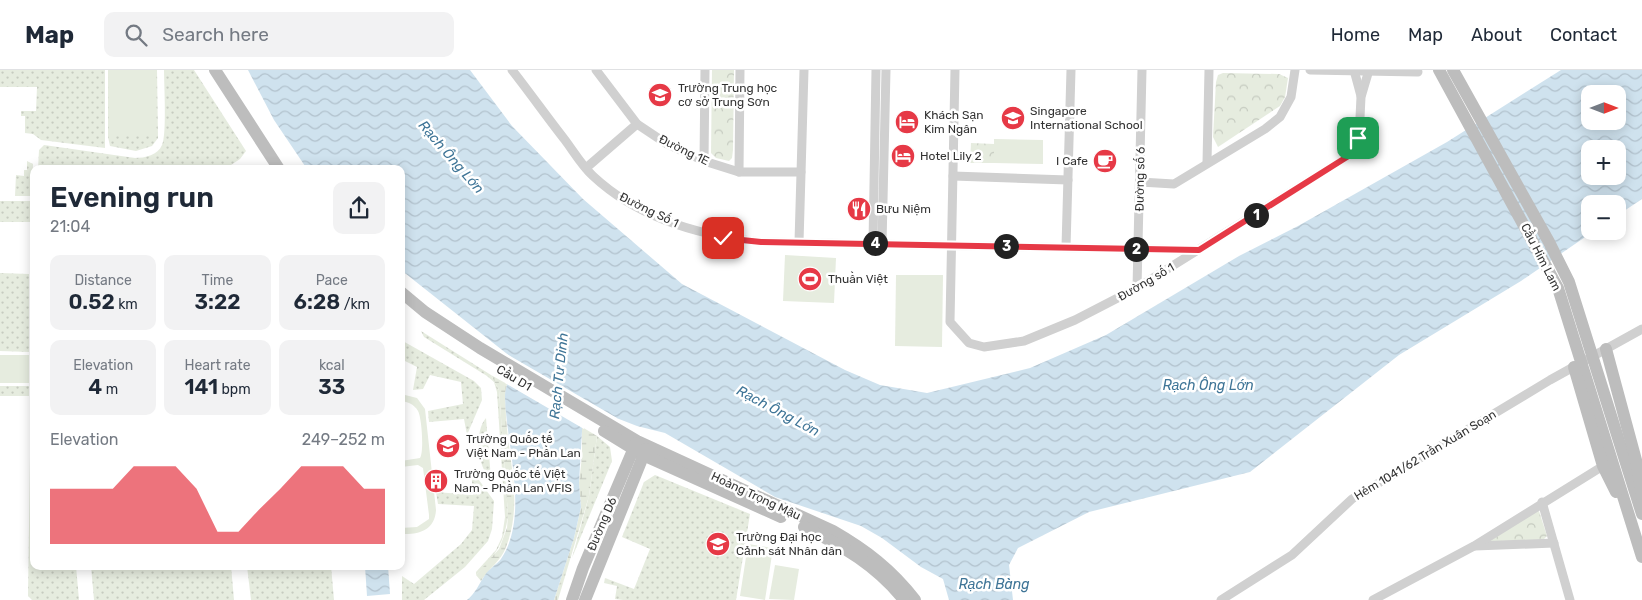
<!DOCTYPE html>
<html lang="en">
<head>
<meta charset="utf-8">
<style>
	:root { --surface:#fff; --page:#f2f2f3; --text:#1f2937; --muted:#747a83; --line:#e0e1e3; --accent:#e63946 }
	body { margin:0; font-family:Rubik,sans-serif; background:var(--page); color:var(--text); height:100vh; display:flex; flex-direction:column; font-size:19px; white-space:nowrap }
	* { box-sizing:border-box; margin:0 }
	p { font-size:16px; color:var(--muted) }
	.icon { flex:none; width:28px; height:28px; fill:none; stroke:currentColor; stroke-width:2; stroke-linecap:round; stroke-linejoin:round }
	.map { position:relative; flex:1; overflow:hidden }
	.details { position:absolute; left:30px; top:95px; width:375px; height:405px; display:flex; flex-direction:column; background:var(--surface); border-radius:10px; box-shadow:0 2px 12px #0003 }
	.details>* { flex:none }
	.needle { width:32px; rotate:90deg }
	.controls { position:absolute; left:1581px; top:15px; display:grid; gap:10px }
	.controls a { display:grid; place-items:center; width:45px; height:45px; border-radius:10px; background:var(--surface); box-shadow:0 2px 12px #0003; font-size:25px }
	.pin { position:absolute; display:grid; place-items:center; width:42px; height:42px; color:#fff; margin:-21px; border-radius:10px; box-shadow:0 2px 8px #0006 }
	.km { position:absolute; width:25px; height:25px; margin:-12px; border-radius:50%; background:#222; color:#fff; font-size:14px; line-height:25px; text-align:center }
	.round { display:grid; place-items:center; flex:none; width:52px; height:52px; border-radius:10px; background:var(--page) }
	.overview { display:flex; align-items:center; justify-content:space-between; height:85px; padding:0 20px }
	h1 { font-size:28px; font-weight:600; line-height:38px }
	.metrics { display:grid; grid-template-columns:repeat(3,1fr); gap:8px; height:85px; padding:5px 20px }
	.metrics div { display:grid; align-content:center; border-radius:10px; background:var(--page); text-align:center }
	.metrics b { font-size:21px; font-weight:600 }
	.metrics small { font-size:14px; font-weight:400 }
	.metrics p { font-size:14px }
	.chart { height:140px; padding:10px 20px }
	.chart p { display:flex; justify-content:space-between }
	.chart svg { width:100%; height:90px; margin-top:5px; fill:var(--accent); opacity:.7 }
	header { display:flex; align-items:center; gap:30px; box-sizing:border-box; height:70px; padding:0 25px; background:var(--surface); border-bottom:1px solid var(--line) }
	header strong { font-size:24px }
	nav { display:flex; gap:28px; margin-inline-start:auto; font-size:18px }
	.search { width:350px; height:45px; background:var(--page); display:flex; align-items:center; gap:12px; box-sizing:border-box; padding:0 18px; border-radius:10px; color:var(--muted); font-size:19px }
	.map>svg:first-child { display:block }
	.grass { fill:url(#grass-dots) }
	.forest { fill:url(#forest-crowns) }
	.wetland { fill:url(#wetland-marsh) }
	.pitch { fill:#e6ecdf }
	.water { fill:url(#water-waves); fill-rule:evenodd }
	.pier { fill:#fff }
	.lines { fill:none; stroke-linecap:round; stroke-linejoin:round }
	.street { stroke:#d0d0d0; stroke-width:9 }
	.secondary { stroke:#bdbdbd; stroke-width:12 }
	.route-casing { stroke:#fff; stroke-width:10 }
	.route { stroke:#e63946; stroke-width:6 }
	.labels { text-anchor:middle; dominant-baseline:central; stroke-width:5; stroke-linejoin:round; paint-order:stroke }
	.poi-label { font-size:12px; fill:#333; stroke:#fff; text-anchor:start }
	.street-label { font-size:12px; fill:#333; stroke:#fff }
	.water-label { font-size:14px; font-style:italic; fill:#3f7597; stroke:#fff }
</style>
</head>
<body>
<header>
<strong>Map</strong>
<div class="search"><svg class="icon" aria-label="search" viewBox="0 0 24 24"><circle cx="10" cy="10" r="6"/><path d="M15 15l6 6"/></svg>Search here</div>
<nav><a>Home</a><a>Map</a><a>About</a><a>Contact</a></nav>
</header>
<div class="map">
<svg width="1642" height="530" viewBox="0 0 1642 530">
	<defs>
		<pattern id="grass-dots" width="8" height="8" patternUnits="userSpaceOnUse" patternTransform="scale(1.25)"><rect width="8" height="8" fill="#e6ecdf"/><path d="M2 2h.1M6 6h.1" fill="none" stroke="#c6cbc0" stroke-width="1.8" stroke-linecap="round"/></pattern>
		<pattern id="forest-crowns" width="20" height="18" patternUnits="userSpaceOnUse" patternTransform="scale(1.25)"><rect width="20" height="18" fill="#e6ecdf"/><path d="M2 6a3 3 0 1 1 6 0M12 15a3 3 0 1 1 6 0" fill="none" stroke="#c6cbc0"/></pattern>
		<pattern id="wetland-marsh" width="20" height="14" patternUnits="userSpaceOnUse" patternTransform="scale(1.25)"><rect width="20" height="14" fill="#e6ecdf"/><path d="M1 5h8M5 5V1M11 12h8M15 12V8" fill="none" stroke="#c6cbc0"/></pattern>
		<pattern id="water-waves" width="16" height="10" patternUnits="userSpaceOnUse" patternTransform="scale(1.25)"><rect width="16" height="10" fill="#cfe2ee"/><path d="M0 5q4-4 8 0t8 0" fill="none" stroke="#b2c2cd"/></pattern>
	</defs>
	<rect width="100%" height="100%" fill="#fff"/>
	<g class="grass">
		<path d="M0 0H105V78L41 70 33 64 25 63V46H21V41H36L37 17H0Z"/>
		<path d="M108 0H157L158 68 152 76 136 81 110 76 108 67Z"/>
		<path d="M164 0H194L246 81 240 89 225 99H147L127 95 90 99H38L39 80 44 75 135 88C145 88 158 85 162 75 167 65 164 14 164 0Z"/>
		<path d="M27 91 33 94 32 126H15L16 105 24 106V100H27Z"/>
		<rect x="0" y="131" width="31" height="21"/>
		<path d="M0 203 29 204V282L0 281Z"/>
		<path d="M421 261 491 305 499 320 508 445C505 471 496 486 476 505V502L496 480 502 467 505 447 497 322 494 312 487 306 424 267Z"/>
		<path d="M401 270 474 311 481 318 482 330 467 365 464 349 429 352 428 341 463 334 461 312 430 305 423 319 413 320 417 297 401 289Z"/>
		<rect x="0" y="316" width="29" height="10"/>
		<path d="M34 333V496H76L79 530H32L28 526 30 386Z"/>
		<path d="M486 348 491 409C477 398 474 361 486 348Z"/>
		<path d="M597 366 610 377 612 391 572 488 589 426Z"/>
		<path d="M471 399 494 431 492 459 488 471 465 497 424 530H402V506L414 514 461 474 472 460 474 436 438 434 436 422 473 425Z"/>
		<path d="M655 405 750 444 736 530H623L615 529 617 516 604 513 605 508 634 519 650 479 622 467 644 412Z"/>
		<path d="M91 496H231L234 530H94Z"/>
		<path d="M247 496H331L334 530H251Z"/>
	</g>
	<g class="forest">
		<path d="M712 0H734L733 80 732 88 729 91 716 88 711 83Z"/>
		<path d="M1223 3 1279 4 1288 8 1285 27 1280 36 1218 77 1213 67 1216 12 1218 5Z"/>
		<path d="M971 73 994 74V93H970Z"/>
		<path d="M1536 439 1539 441 1547 466 1543 470 1490 472 1489 470Z"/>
	</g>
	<g class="wetland">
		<path d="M491 305 507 314C504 325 506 337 506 348 509 392 523 434 506 477 501 491 489 498 481 511L476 505 499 479 507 458 508 445 499 320Z"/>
		<path d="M582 357 597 366 589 426 558 530H554L574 468 581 437 579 413 582 386Z"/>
	</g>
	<g class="pitch">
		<path d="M108 0H155V64H109Z"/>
		<path d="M994 69 1043 70V94L994 93Z"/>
		<path d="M785 185 836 188 834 233 783 231Z"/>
		<path d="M896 205H943L942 277 895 276Z"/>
		<rect x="0" y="285" width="29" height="28"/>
		<path d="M401 324 417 328 425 339 436 440C435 460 419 465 401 464V458L417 457 429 449V445L423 398 418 395 401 397V391L420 388C424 383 422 348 418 341 414 334 408 332 401 331Z"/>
		<path d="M748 474 773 478 765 530 740 526Z"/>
		<path d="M775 495 799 499 794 530 769 529Z"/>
	</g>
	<g class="water">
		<path d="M248 0H470L512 56 583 129 682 214 845 300 880 315 927 323 1030 298 1106 265 1239 186 1298 156 1447 72 1561 0H1642V129L1618 145V134H1590V161H1594L1521 211 1399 285 1250 402 1089 442 1018 478 1009 495 1013 530H949L943 509 921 497 882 468 861 456 775 427 665 363 637 356 601 342 583 344 579 413 581 437 574 468 554 530H467C475 524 479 514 485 505 489 499 496 495 501 489 530 446 506 375 505 327 505 312 515 302 511 287L401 200V99H307L274 50ZM1590 24H1618V51H1590ZM1590 79H1618V106H1590Z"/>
		<path d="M365 496H388L390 524 367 526Z"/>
	</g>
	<path class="pier" d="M498 279 617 348 616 349 601 345H585L584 359 505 313 512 297 509 289Z"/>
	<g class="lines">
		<g class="street">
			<path d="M512 0C530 23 547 47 565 70 574 82 582 96 593 106 638 148 701 166 761 172L1198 180"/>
			<path d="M596 0 637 54 667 74 704 91 739 102H801"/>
			<path d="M955 0 950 252 969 273 984 277 1024 271 1075 250 1137 218 1350 85 1359 68 1361 27 1369 0"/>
			<path d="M1310 0 1418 2"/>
			<path d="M1354 0 1361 26"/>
			<path d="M704 91 705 0"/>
			<path d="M1207 93 1209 0"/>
			<path d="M586 98 637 54"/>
			<path d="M739 102 740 0"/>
			<path d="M953 106 1068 110"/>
			<path d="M1140 112 1174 114 1265 59 1280 47 1291 27 1295 0"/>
			<path d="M799 172 804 0"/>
			<path d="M873 173 876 0"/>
			<path d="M882 174 886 0"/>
			<path d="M1066 177 1071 0"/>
			<path d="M1137 218 1142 0"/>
			<path d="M1542 432 1570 530"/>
			<path d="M1475 476 1554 473"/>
			<path d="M1221 530 1292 485 1352 429 1550 310 1642 259"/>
			<path d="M1373 530 1474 476 1603 396"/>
		</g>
		<g class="secondary">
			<path d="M215 0 279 99"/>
			<path d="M1439 0 1558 218 1642 487"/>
			<path d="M1453 0 1549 172 1569 212 1642 444"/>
			<path d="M401 222 425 242 480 278 637 371 833 461C866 480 892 500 915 530"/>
			<path d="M1606 279 1636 390 1642 426"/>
			<path d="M1574 297 1603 396 1616 422"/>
			<path d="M604 361 643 385 781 447"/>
			<path d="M804 457C843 476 877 496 904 530"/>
			<path d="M572 530 583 498 636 373"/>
			<path d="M585 530 646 379"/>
		</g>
	</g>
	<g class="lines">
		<g class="route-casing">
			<path id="route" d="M723 168 761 172 1199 180 1350 85 1358 68"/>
		</g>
		<use href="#route" class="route"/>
	</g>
	<defs>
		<g id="school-disc" transform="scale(1.25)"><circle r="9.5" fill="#e63946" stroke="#fff"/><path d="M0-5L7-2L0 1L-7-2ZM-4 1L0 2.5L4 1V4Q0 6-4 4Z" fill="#fff"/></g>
		<g id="hotel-disc" transform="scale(1.25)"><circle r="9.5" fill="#e63946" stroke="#fff"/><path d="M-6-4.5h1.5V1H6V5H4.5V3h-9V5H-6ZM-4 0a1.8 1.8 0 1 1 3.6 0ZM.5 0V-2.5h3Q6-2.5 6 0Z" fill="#fff"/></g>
		<g id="cafe-disc" transform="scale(1.25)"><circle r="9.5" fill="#e63946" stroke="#fff"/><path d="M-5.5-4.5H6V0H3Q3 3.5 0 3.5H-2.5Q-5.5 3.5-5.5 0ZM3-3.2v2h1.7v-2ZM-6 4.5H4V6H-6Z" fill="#fff"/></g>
		<g id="restaurant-disc" transform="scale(1.25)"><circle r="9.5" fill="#e63946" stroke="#fff"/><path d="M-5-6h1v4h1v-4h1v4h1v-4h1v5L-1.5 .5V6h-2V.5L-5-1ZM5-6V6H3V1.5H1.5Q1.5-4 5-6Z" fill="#fff"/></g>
		<g id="stadium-disc" transform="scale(1.25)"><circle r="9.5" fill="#e63946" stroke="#fff"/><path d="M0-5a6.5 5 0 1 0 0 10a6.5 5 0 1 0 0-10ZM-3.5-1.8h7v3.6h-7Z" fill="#fff"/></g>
		<g id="building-disc" transform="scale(1.25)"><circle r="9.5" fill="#e63946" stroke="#fff"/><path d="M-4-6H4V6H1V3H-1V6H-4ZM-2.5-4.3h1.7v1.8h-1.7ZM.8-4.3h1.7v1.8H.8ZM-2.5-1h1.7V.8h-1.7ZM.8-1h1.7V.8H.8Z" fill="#fff"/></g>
		<g id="university-disc" transform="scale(1.25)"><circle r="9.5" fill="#e63946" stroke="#fff"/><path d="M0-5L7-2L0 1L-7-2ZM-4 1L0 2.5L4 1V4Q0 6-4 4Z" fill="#fff"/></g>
	</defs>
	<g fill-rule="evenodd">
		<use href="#school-disc" x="660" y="25"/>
		<use href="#school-disc" x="1013" y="48"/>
		<use href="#hotel-disc" x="907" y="52"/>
		<use href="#hotel-disc" x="903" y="86"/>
		<use href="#cafe-disc" x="1105" y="91"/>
		<use href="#restaurant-disc" x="859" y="139"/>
		<use href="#stadium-disc" x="810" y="209"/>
		<use href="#school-disc" x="448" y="376"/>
		<use href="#building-disc" x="436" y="411"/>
		<use href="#university-disc" x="718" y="474"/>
	</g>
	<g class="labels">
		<g class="poi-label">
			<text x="678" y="18">Trường Trung học<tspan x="678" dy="14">cơ sở Trung Sơn</tspan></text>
			<text x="1030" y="41">Singapore<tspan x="1030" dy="14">International School</tspan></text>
			<text x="924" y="45">Khách Sạn<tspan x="924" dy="14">Kim Ngân</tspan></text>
			<text x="920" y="86">Hotel Lily 2</text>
			<text x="1088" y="91" text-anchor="end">I Cafe</text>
			<text x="876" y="139">Bưu Niệm</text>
			<text x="828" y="209">Thuần Việt</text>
			<text x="466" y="369">Trường Quốc tế<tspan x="466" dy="14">Việt Nam - Phần Lan</tspan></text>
			<text x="454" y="404">Trường Quốc tế Việt<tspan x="454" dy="14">Nam - Phần Lan VFIS</tspan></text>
			<text x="736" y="467">Trường Đại học<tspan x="736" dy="14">Cảnh sát Nhân dân</tspan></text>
		</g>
		<g class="street-label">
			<text transform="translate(684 80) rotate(26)">Đường 1E</text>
			<text transform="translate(1140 109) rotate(-89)">Đường số 6</text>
			<text transform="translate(649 140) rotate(26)">Đường Số 1</text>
			<text transform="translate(1541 187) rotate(63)">Cầu Him Lam</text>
			<text transform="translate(1146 212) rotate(-30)">Đường số 1</text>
			<text transform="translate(514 308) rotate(31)">Cầu D1</text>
			<text transform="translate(1425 385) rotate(-31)">Hẻm 1041/62 Trần Xuân Soạn</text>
			<text transform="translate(756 426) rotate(25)">Hoàng Trọng Mậu</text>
			<text transform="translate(602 454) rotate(-67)">Đường D6</text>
		</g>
		<g class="water-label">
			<text transform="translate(451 87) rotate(49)">Rạch Ông Lớn</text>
			<text transform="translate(559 306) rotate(-84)">Rạch Tư Dinh</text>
			<text x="1208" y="315">Rạch Ông Lớn</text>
			<text transform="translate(778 341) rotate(28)">Rạch Ông Lớn</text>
			<text x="994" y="514">Rạch Bàng</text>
		</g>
	</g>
</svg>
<div class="controls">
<a><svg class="needle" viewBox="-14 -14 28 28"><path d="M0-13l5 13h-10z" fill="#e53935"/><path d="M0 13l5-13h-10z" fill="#747a83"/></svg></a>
<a>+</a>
<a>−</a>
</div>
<div class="pin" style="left:1358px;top:68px;background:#1e9e55"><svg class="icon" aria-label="arrive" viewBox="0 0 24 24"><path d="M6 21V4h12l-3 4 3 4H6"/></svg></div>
<div class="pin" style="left:723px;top:168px;background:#d93025"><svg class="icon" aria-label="check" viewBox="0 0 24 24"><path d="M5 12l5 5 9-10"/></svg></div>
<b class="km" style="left:1256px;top:145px">1</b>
<b class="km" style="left:1136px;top:179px">2</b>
<b class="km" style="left:1006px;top:176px">3</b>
<b class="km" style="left:875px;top:173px">4</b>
<section class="details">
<div class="overview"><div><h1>Evening run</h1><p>21:04</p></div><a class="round"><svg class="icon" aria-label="share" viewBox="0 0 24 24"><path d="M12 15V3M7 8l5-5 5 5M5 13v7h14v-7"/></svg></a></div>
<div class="metrics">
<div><p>Distance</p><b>0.52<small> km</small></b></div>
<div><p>Time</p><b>3:22</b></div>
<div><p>Pace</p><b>6:28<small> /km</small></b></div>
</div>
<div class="metrics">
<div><p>Elevation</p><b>4<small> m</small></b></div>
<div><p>Heart rate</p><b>141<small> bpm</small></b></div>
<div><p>kcal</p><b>33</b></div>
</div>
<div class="chart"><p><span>Elevation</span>249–252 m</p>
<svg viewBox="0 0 160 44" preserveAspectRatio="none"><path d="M0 44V17L10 17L20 17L30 17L40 6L50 6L60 6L70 17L80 38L90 38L100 27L110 17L120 6L130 6L140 6L150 17L160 17V44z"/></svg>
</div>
</section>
</div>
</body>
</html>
